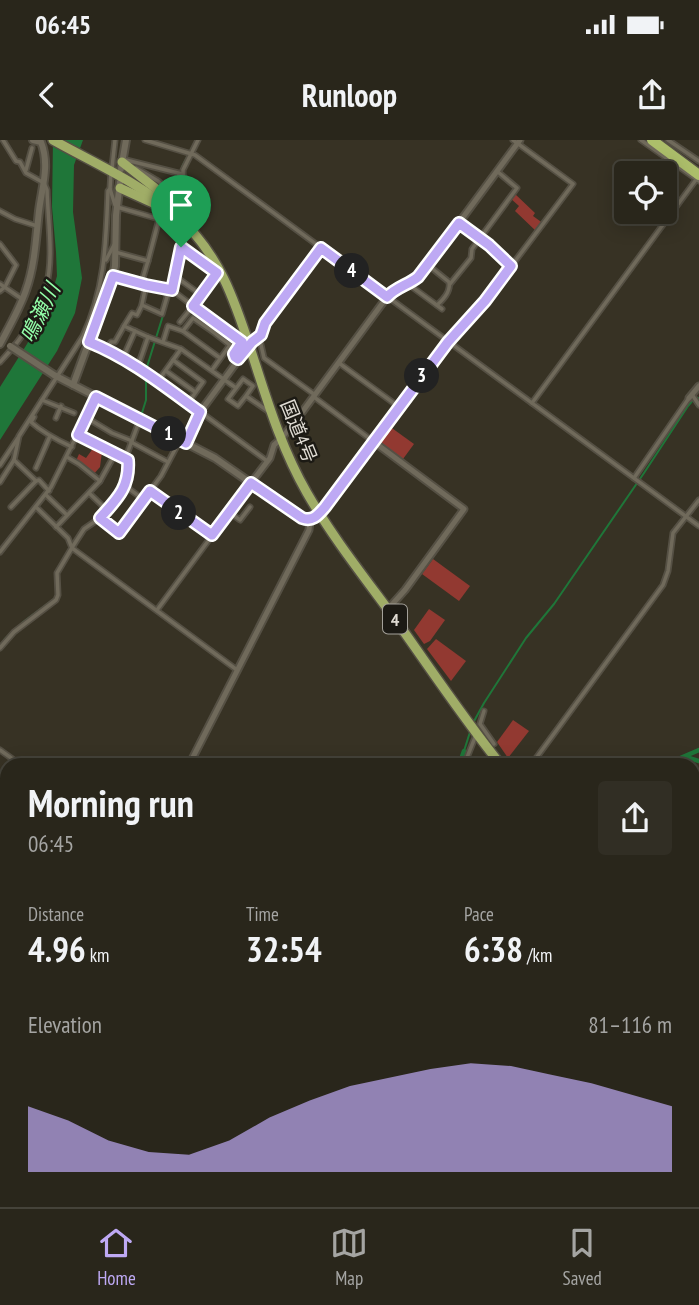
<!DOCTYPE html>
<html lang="en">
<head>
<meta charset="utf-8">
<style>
	:root { --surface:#29261b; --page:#312e24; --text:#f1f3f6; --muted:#a5a5a3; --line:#45433a; --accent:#bea9f4 }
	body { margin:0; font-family:"PT Sans Narrow","Noto Sans JP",sans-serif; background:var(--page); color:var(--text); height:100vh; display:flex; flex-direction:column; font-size:26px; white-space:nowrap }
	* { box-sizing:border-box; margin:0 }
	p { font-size:23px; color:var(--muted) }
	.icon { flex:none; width:38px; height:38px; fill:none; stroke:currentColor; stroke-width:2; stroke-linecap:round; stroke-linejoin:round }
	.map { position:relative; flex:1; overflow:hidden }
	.drawer { position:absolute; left:0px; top:618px; width:700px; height:450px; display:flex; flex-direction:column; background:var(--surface); border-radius:21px 21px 0 0; box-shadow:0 4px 18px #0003,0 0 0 2px var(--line) }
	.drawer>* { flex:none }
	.tools { position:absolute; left:614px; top:21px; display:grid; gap:14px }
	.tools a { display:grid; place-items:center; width:63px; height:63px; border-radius:7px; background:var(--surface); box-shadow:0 4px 18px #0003,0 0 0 2px var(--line); font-size:35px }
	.pin { position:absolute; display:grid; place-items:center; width:60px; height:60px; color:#fff; margin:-72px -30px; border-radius:50% 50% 50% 0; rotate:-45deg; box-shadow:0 0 7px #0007 }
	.pin .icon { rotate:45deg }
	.km { position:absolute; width:35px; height:35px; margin:-18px; border-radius:50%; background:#222; color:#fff; font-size:19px; line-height:35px; text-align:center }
	.round { display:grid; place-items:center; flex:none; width:74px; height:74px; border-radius:7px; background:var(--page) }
	.summary { display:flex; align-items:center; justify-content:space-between; height:119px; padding:0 28px }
	h1 { font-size:38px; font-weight:700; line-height:52px }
	.metrics { display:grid; grid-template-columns:repeat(3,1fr); gap:10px; height:119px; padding:7px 28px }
	.metrics div { display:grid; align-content:center }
	.metrics b { font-size:35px; font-weight:700 }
	.metrics small { font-size:19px; font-weight:400 }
	.metrics p { font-size:19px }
	.chart { height:196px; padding:14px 28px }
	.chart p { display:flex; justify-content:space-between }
	.chart svg { width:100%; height:126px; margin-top:7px; fill:var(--accent); opacity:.7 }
	.status { display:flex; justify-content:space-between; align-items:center; height:49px; padding:0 35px; background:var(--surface); direction:ltr }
	.status svg { height:19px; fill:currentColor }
	header { display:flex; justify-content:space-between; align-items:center; height:91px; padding:0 28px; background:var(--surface); font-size:32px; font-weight:700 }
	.menu { display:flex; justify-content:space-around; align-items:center; height:98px; border-top:2px solid var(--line); background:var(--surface); font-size:19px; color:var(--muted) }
	.menu a { display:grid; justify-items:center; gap:4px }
	.menu .current { color:var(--accent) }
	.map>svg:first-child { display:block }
	.green { fill:#923931 }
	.water { fill:#1f7639 }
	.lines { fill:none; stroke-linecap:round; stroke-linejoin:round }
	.stream { stroke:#1f7639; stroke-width:2 }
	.river { stroke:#1f7639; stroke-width:4.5 }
	.minor-casing { stroke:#555044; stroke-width:7 }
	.tertiary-casing { stroke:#555044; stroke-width:9 }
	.secondary-casing { stroke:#555044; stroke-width:10 }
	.trunk-casing { stroke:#555044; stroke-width:12 }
	.motorway-casing { stroke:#555044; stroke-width:13 }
	.minor { stroke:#706a5b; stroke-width:3.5 }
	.tertiary { stroke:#706a5b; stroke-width:5 }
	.secondary { stroke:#706a5b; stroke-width:6 }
	.trunk { stroke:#a0ad67; stroke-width:9 }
	.motorway { stroke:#acbe6a; stroke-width:10 }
	.rail-casing { stroke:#a9a59b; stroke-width:4.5 }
	.rail { stroke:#1c1a14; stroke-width:2; stroke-dasharray:5; stroke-linecap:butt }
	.secondary-bridge-casing { stroke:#555044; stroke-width:10; stroke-linecap:butt }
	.secondary-bridge { stroke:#706a5b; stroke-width:6 }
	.route-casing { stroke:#fff; stroke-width:14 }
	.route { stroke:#bea9f4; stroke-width:9 }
	.labels { text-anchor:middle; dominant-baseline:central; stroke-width:5; stroke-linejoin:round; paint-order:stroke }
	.shield { fill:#1c1a14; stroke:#a4a19a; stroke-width:2 }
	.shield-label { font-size:18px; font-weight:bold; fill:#dfdbd3 }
	.street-label { font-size:19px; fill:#dfdbd3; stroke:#1c1a14 }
	.water-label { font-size:21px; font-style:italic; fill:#93ffa9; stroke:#1c1a14 }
</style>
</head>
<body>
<div class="status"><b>06:45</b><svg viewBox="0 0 49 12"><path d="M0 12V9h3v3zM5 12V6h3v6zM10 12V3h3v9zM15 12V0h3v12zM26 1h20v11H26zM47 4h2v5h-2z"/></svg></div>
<header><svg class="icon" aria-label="back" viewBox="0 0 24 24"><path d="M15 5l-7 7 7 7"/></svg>Runloop<svg class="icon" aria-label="share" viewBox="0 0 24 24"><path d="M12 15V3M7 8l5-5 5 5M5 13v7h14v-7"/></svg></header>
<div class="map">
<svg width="699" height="1067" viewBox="0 0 699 1067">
	<rect width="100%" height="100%" fill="#373224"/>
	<g class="green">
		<path d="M514 53 535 73 533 76 544 84 537 92 515 71 519 66 510 58Z"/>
		<path d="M389 286 414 304 403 319 377 300Z"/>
		<path d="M94 307 102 312 100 327 93 335 76 321 79 314 86 318Z"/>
		<path d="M433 419 470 446 459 461 422 434Z"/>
		<path d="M429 469 445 480 430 501 424 504 414 490Z"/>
		<path d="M436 499 466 521 451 541 427 509Z"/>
		<path d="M513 580 529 591 508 618 497 602Z"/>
	</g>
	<path class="water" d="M53 0H83L74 25 73 72 82 138 75 173 57 211 0 300V247L27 204 50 160 57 136 56 112 52 67Z"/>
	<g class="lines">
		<g class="stream">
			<path d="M182 41V27L196 0"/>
			<path d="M177 120 183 91"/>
			<path d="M141 276 146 260V230L170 153"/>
			<path d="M57 430 65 417"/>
			<path d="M56 436V454"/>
			<path d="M22 483 54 459"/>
			<path d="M4 500 13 491"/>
			<path d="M473 583 484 563 526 498 554 464 644 333 688 266 693 260 699 258"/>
			<path d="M464 611 470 592"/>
			<path d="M693 732 699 734"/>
			<path d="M693 819 698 824"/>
			<path d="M0 1031 7 1036"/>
			<path d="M41 1060 49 1067"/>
			<path d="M624 1060 629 1067"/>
			<path d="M441 1067 449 1060"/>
			<path d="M611 1067 620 1060"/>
		</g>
		<g class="river">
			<path d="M686 617 699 621"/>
			<path d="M459 625 464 611"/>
			<path d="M664 625 699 610"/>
			<path d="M693 672 699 669"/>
			<path d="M137 1067 147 1060"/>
			<path d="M202 1067 212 1060"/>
		</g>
		<g class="minor-casing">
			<g id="minor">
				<path d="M145 0 195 15 699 386"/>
				<path d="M641 0 699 41"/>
				<path d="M668 0 699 21"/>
				<path d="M126 20 182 34"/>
				<path d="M112 28 115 0"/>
				<path d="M136 28 158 41 184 62 183 30 198 0"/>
				<path d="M26 30 32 8"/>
				<path d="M111 32 110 49 115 65"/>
				<path d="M167 47 179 37V34"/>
				<path d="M117 67 159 79"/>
				<path d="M0 71 15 79 37 86"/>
				<path d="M459 83 489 105 511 126"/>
				<path d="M0 104 16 125 5 147 0 151"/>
				<path d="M182 108 217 133"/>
				<path d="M115 112 148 121 159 79 163 76 177 84 185 91 172 150 193 166 201 155 175 136"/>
				<path d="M106 120 114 105"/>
				<path d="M428 125 449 142C451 151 444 159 437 165"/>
				<path d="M113 136 146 145 169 150"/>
				<path d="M0 144 22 159"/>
				<path d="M141 144 148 121"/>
				<path d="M408 144 442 169"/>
				<path d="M450 144 471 118 472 109 517 48 498 32"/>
				<path d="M169 150 162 174 142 165 137 175 132 173 124 186 148 197 181 209 236 248"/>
				<path d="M201 155 219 132"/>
				<path d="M142 164 146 145"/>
				<path d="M180 182 193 166 241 202 234 213 235 217 238 219"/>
				<path d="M183 191 220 218"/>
				<path d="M212 191 230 205 212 230"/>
				<path d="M259 196 264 218 315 255"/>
				<path d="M89 202 138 226 267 321"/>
				<path d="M163 202 168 186 183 191 193 178 212 191 217 184"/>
				<path d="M252 202 261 195 265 183 321 108"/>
				<path d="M107 209 111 202H115L124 186"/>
				<path d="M123 218 135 191"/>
				<path d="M173 220 203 242 188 263"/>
				<path d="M0 222C19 202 39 175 46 148 54 117 48 82 47 50L44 43 26 33 20 22 16 21 3 0"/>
				<path d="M339 223 399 267"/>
				<path d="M138 226 148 197"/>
				<path d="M166 231 195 252"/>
				<path d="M158 241 181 209"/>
				<path d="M246 256 238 266 228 259 243 239 253 246 246 256 268 271"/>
				<path d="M693 256 699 265"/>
				<path d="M314 257 374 302 450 200 485 161 573 44 513 0"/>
				<path d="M42 260 74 273"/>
				<path d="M532 263 698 37"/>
				<path d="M34 277 31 282C43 293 57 300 72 307"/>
				<path d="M56 278 61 266"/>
				<path d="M87 278 112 293 132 301"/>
				<path d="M78 295 128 320"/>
				<path d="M131 302 168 322"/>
				<path d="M67 317 79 324 100 341"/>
				<path d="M0 325 18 298"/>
				<path d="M36 328 50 296"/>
				<path d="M634 338 689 258"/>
				<path d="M0 342 14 320"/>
				<path d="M125 346 143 359"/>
				<path d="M49 351 39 340 36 341 14 320 19 296 83 196C105 150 106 102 108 51L110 49"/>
				<path d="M150 351 212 395"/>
				<path d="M89 353 107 370"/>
				<path d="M46 355 67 375"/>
				<path d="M11 367 36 341"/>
				<path d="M36 367 68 398 72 408 237 530"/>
				<path d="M230 373 240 380 250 367"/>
				<path d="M100 378 119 393 161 336 180 300"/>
				<path d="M56 387 100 341 115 314"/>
				<path d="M0 412 51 347 96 257"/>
				<path d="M157 470 251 343"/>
				<path d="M0 508 14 492 56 460 58 455 57 433 73 406 84 389 100 378 125 346 128 334 127 314 140 279"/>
				<path d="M484 571 480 584 494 604"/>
				<path d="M0 610 21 625"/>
				<path d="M464 625 476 595"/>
				<path d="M531 625 663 445 668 431 673 393 699 360"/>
				<path d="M693 638 699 636"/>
				<path d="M693 833 699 823"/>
				<path d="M693 884 699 880"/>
				<path d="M698 895H699"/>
				<path d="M0 941 6 929 7 930"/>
				<path d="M0 989 7 991"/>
				<path d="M75 1060 77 1067"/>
				<path d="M164 1067 173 1060"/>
				<path d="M357 1067 365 1060"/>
				<path d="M436 1067 445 1060"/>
			</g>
		</g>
		<g class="tertiary-casing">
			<g id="tertiary">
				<path d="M689 258 699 246"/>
				<path d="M185 303 200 272 250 204"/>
				<path d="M251 343 270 318 274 305 281 299 300 275 387 157C396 147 408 145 419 137L520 0"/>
				<path d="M323 369 374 302 464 369 405 450 388 469"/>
				<path d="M189 625 309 390 310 380"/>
				<path d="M693 679 699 676"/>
				<path d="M693 796 699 801"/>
				<path d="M488 1060 496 1067"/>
			</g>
		</g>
		<g class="secondary-casing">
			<g id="secondary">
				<path d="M121 29 126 0"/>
				<path d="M0 204C9 187 20 168 26 150 35 125 36 97 39 71 42 47 50 25 41 2L33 0"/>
				<path d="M54 235 215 318 301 378C311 382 317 377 323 369"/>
				<path d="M73 245 112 139 115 126 116 75 120 42"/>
			</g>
		</g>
		<g class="trunk-casing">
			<g id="trunk">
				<path d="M53 0C94 23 140 43 175 74 223 116 237 168 256 226 270 270 284 313 307 353 333 398 365 438 395 479 430 528 463 578 501 625"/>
				<path d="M122 22 159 51 185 75"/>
				<path d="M120 48 155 64"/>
				<path d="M693 812 699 818"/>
			</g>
		</g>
		<g class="motorway-casing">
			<path id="motorway" d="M652 0 699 35"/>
		</g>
		<use href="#minor" class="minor"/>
		<use href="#tertiary" class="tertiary"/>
		<use href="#secondary" class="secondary"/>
		<use href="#trunk" class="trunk"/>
		<use href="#motorway" class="motorway"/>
		<g class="rail-casing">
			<g id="rail">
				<path d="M0 738 7 743"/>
				<path d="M498 1060 507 1067"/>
			</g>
		</g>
		<use href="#rail" class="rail"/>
		<g class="secondary-bridge-casing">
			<path id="secondary-bridge" d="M10 206 54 235"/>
		</g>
		<use href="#secondary-bridge" class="secondary-bridge"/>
	</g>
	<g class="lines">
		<g class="route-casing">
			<path id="route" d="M459 83 489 105 511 126 485 161 448 202 325 367C318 375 313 382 302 378L251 343 212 395 150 351 119 393 100 378C117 359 130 347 128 320L78 295 96 257 186 303 200 272C164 246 131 219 89 202L113 136 146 145 172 150 181 107 217 133 193 166 242 202 234 214 235 217 238 219 252 202 261 195 265 183 321 108 387 157C396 147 408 145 418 137Z"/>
		</g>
		<use href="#route" class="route"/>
	</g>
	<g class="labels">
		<rect class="shield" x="383" y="464.5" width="24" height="29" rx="5"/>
		<g class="shield-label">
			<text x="395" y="479">4</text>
		</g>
		<g class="street-label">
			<text transform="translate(299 291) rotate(68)">国道4号</text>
		</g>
		<g class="water-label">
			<text transform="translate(40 173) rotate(-64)">鳴瀬川</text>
		</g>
	</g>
</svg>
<div class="tools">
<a><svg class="icon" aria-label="locate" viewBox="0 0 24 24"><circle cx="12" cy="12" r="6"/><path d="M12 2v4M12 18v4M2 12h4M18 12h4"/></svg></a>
</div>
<div class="pin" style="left:181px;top:107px;background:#1e9e55"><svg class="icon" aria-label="arrive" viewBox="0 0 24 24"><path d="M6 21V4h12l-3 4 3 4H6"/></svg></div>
<b class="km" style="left:169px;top:294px">1</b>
<b class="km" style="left:179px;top:373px">2</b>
<b class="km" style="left:422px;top:236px">3</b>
<b class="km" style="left:352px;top:131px">4</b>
<section class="drawer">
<div class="summary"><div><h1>Morning run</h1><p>06:45</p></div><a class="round"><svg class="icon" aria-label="share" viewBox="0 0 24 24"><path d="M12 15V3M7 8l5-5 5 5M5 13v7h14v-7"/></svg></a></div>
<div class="metrics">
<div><p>Distance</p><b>4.96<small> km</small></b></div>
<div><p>Time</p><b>32:54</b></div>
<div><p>Pace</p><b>6:38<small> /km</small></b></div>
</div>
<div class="chart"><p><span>Elevation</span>81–116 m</p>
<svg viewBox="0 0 160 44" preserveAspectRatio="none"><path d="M0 44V21L10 26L20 33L30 37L40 38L50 33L60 25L70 19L80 14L90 11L100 8L110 6L120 7L130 10L140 13L150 17L160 21V44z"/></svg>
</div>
</section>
</div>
<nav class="menu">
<a class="current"><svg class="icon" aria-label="home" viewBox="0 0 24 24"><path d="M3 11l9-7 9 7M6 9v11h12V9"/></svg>Home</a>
<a><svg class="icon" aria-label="map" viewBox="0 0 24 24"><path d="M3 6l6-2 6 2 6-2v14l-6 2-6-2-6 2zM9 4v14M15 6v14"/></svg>Map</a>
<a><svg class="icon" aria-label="saved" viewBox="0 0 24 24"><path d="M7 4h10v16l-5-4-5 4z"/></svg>Saved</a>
</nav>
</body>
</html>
